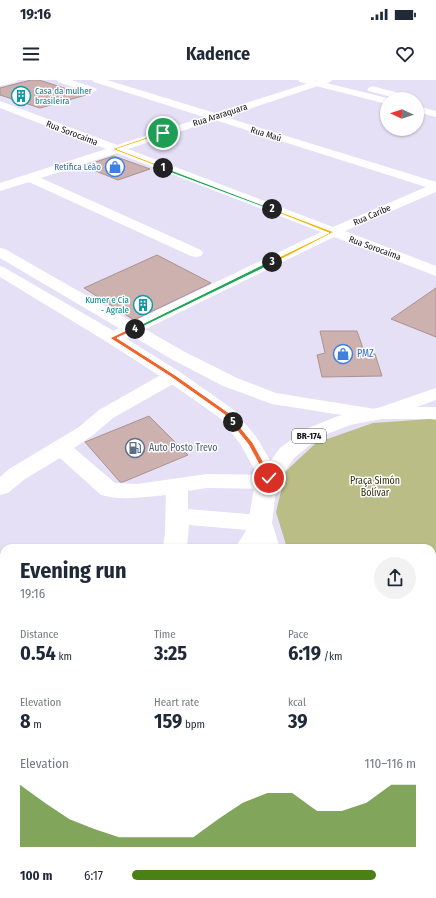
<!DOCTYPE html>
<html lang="en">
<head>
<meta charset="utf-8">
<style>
	:root { --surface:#fff; --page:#f2f2f3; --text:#1f2937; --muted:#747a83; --accent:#4b8016 }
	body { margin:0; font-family:"Fira Sans Condensed",sans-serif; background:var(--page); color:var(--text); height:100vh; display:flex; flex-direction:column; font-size:15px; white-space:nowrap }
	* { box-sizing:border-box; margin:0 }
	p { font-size:13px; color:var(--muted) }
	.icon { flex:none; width:22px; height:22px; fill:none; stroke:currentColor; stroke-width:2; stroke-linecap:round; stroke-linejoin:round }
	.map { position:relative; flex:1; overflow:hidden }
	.sheet { position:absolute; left:0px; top:464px; width:436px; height:354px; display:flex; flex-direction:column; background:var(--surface); border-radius:12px 12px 0 0; box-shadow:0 1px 3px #0004 }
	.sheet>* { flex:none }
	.needle { width:26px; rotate:273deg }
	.tools { position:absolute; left:380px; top:12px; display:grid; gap:8px }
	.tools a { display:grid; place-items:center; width:44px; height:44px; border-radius:50%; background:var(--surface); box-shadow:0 1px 3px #0004; font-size:20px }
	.pin { position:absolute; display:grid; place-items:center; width:34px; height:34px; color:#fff; margin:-17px; border:2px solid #fff; border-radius:50%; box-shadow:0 1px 4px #0007 }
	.km { position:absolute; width:20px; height:20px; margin:-10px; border-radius:50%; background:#222; color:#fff; font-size:11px; line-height:20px; text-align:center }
	.round { display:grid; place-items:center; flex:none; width:42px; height:42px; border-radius:21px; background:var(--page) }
	.head { display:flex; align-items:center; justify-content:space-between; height:68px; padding:0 20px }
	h1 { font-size:22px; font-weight:700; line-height:30px }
	.metrics { display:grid; grid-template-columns:repeat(3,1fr); gap:6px; height:68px; padding:4px 20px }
	.metrics div { display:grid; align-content:center }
	.metrics b { font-size:20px; font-weight:700 }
	.metrics small { font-size:11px; font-weight:400 }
	.metrics p { font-size:11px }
	.chart { height:112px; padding:8px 20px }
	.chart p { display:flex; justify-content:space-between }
	.chart svg { width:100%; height:72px; margin-top:4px; fill:var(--accent); opacity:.7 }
	ul { padding:0 20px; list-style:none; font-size:13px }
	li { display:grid; grid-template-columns:64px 48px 1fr; align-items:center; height:30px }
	li i { height:10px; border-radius:5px; background:var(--accent) }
	.status { display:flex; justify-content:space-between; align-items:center; height:28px; padding:0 20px; background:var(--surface); direction:ltr }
	.status svg { height:11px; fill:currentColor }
	header { display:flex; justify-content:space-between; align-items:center; height:52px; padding:0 20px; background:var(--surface); font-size:18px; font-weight:700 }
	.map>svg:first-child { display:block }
	.green { fill:#babd85 }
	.building { fill:#ccb1af; stroke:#ab9290 }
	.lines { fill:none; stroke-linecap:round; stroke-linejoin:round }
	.minor { fill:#fff; fill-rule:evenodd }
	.major { fill:#fff; fill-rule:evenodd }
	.highway { fill:#fff; fill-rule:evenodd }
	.split-1 { fill:#f5b400; stroke:#fff }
	.split-2 { fill:#22a559; stroke:#fff }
	.split-3 { fill:#f5b400; stroke:#fff }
	.split-4 { fill:#22a559; stroke:#fff }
	.split-5 { fill:#f0652b; stroke:#fff }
	.split-6 { fill:#f0652b; stroke:#fff }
	.labels { text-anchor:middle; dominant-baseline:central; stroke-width:3; stroke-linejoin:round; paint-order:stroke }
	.far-culture-label { font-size:9px; fill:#0d838f; stroke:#fff; text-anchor:start }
	.far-street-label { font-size:9px; fill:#110f17; stroke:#fff }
	.far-shop-label { font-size:9px; fill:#366cbe; stroke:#fff; text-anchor:end }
	.shield { fill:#fff; stroke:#58575d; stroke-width:1 }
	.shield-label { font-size:9px; font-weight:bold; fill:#110f17 }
	.shop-label { font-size:10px; fill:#366cbe; stroke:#fff; text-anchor:start }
	.service-label { font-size:10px; fill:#4e5e75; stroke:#fff; text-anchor:start }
	.park-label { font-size:10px; fill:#323211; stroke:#fff }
</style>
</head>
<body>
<div class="status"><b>19:16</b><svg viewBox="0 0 49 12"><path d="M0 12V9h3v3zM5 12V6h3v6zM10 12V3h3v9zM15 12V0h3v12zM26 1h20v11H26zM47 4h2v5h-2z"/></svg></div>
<header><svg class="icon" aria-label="menu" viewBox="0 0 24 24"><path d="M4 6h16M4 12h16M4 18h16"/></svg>Kadence<svg class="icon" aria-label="heart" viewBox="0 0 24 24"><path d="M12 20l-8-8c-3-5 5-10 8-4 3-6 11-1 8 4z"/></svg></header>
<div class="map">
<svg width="436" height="818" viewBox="0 0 436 818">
	<rect width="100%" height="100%" fill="#e5e0f6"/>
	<path class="green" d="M430 339 436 340V588L432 586V468H287L276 432 286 391 316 363 373 343Z"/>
	<g class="building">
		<path d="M31 0H39L86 15 40 28 0 15V8Z"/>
		<path d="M114 76 150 89 118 100 83 86Z"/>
		<path d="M157 175 211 203 134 240 84 208Z"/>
		<path d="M436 208V257L391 239Z"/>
		<path d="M320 251H357L365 274H375L382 296 322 297 317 275 325 273Z"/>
		<path d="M149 336 188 375 123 402H120L85 362Z"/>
	</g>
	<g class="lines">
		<g class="minor">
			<path d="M0 0H18L16 2 0 6Z"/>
			<path d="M56 0H71L95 8 97 10 92 13 58 2Z"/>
			<path d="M92 0H107L215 33 318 0H332L330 2 225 37 436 102V112L345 151 436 186V196L334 157 119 262 113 263 107 262 104 258 107 254 321 152 117 73 41 98 201 170 203 173 201 176 196 177 191 176 29 102 0 111V103L106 69 0 28V21L117 65 204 37 94 2ZM215 40 426 107 333 147 128 69Z"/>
			<path d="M173 290 180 292 182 296 180 300 113 338 93 355 74 368 115 403 137 404 207 394 266 395 274 397 277 402 274 407 266 409 207 408 188 411V429L260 435 268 437 272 443 268 449 260 451 189 445 187 468H163L165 452 166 415C145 417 122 421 101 415L60 378 25 399 8 413 0 415V397L9 389 79 347 99 330 166 292Z"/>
			<path d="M0 515 4 516V539L0 538Z"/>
			<path d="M0 714H4V746L0 744Z"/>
			<rect x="432" y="733" width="4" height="32"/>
		</g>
		<g class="major">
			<path d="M298 0H314L391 19H387V24L300 2Z"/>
			<path d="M372 6 414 17 415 19H399L369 11 367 9Z"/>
			<path d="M417 26 436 31V37L417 32Z"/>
			<path d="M0 168 5 169 185 272 237 298 276 313 375 329 436 308V320L389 337 373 340 272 324 223 306 173 280 0 178Z"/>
			<path d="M0 186 5 188 119 254 180 292 234 330 257 358 280 397 277 402 269 404 261 402 241 365 220 338 166 300 107 262 0 197Z"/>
		</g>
		<g class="highway">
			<path d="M382 327H436V339H382L350 345 320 357 294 378 277 403 272 443 280 468H235L249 446 248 443 255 402 280 368 306 349 338 336Z"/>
			<path d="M432 584 436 586V628H432Z"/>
			<path d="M4 589V613L0 614V590Z"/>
			<rect x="0" y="631" width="4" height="26"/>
		</g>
	</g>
	<path class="split-1" d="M162 52 165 53 117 69 164 87V89L112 69Z"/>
	<path class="split-2" d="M163 87 273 129H274L271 130 161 89Z"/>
	<path class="split-3" d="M271 129H273L334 152 274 183H271V181L329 153 271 130Z"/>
	<path class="split-4" d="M272 180 274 183 136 250 132 249Z"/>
	<path class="split-5" d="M133 247 137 249 117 258 175 295 229 333 236 342 235 343H231L225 335 171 297 110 258Z"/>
	<path class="split-6" d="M231 341H235L253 363 272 398 271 399H267L248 364 231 343Z"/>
	<defs>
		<g id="building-ring" transform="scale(1)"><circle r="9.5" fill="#fff" stroke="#0f9aa8" stroke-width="1.5"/><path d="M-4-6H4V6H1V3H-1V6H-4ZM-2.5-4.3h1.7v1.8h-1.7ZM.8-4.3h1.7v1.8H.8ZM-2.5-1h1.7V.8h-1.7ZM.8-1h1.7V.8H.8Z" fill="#0f9aa8"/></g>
		<g id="shop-ring" transform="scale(1)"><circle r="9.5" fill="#fff" stroke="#3f7fe0" stroke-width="1.5"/><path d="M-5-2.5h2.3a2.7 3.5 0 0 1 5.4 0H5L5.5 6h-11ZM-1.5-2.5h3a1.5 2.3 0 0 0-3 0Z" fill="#3f7fe0"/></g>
		<g id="fuel-ring" transform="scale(1)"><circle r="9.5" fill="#fff" stroke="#5c6f8a" stroke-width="1.5"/><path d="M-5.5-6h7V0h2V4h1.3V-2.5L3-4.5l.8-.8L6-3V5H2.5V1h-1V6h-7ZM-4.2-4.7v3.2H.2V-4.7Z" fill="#5c6f8a"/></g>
	</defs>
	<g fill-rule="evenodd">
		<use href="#building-ring" x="21" y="16"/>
		<use href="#shop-ring" x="115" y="87"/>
		<use href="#building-ring" x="143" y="225"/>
		<use href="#shop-ring" x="343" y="274"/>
		<use href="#fuel-ring" x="135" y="368"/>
	</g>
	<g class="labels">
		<g class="far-culture-label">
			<text x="35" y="11">Casa da mulher<tspan x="35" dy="10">brasileira</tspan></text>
			<text x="129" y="220" text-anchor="end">Kumer e Cia<tspan x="129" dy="10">- Agrale</tspan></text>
		</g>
		<g class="far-street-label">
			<text transform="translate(220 35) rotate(-18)">Rua Araraquara</text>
			<text transform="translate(72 53) rotate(21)">Rua Sorocaima</text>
			<text transform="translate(266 54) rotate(17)">Rua Maú</text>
			<text transform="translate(372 135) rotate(-24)">Rua Caribe</text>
			<text transform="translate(375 168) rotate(20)">Rua Sorocaima</text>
		</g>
		<g class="far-shop-label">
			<text x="101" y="87">Retífica Leão</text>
		</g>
		<rect class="shield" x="292" y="349" width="34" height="14" rx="3"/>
		<g class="shield-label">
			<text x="309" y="356">BR-174</text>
		</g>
		<g class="shop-label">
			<text x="357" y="274">PMZ</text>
		</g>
		<g class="service-label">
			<text x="149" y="368">Auto Posto Trevo</text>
		</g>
		<g class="park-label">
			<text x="375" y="401">Praça Simón<tspan x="375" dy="12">Bolívar</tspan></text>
		</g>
	</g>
</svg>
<div class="tools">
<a><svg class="needle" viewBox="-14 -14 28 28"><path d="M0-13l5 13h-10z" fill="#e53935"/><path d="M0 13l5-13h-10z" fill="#747a83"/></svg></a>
</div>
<div class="pin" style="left:163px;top:53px;background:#1e9e55"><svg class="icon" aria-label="arrive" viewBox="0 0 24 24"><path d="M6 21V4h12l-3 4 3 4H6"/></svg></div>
<div class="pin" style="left:269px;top:398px;background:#d93025"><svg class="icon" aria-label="check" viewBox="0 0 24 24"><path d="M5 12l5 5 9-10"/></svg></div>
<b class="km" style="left:163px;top:88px">1</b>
<b class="km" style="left:272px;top:129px">2</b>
<b class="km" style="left:272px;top:182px">3</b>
<b class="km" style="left:135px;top:249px">4</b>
<b class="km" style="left:233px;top:342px">5</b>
<section class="sheet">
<div class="head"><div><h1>Evening run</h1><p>19:16</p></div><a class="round"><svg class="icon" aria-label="share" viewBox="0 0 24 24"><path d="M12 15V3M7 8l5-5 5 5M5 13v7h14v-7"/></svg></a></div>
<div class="metrics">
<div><p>Distance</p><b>0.54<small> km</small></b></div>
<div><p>Time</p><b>3:25</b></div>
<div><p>Pace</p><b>6:19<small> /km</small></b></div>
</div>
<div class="metrics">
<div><p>Elevation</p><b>8<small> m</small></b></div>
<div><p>Heart rate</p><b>159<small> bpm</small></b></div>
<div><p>kcal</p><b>39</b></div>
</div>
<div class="chart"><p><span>Elevation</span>110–116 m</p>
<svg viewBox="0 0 160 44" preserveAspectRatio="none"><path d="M0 44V6L10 17L20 27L30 33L40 38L50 38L60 38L70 38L80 27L90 17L100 11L110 11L120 22L130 22L140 17L150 6L160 6V44z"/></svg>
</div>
<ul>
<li><b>100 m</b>6:17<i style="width:86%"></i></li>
</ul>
</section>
</div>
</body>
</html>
